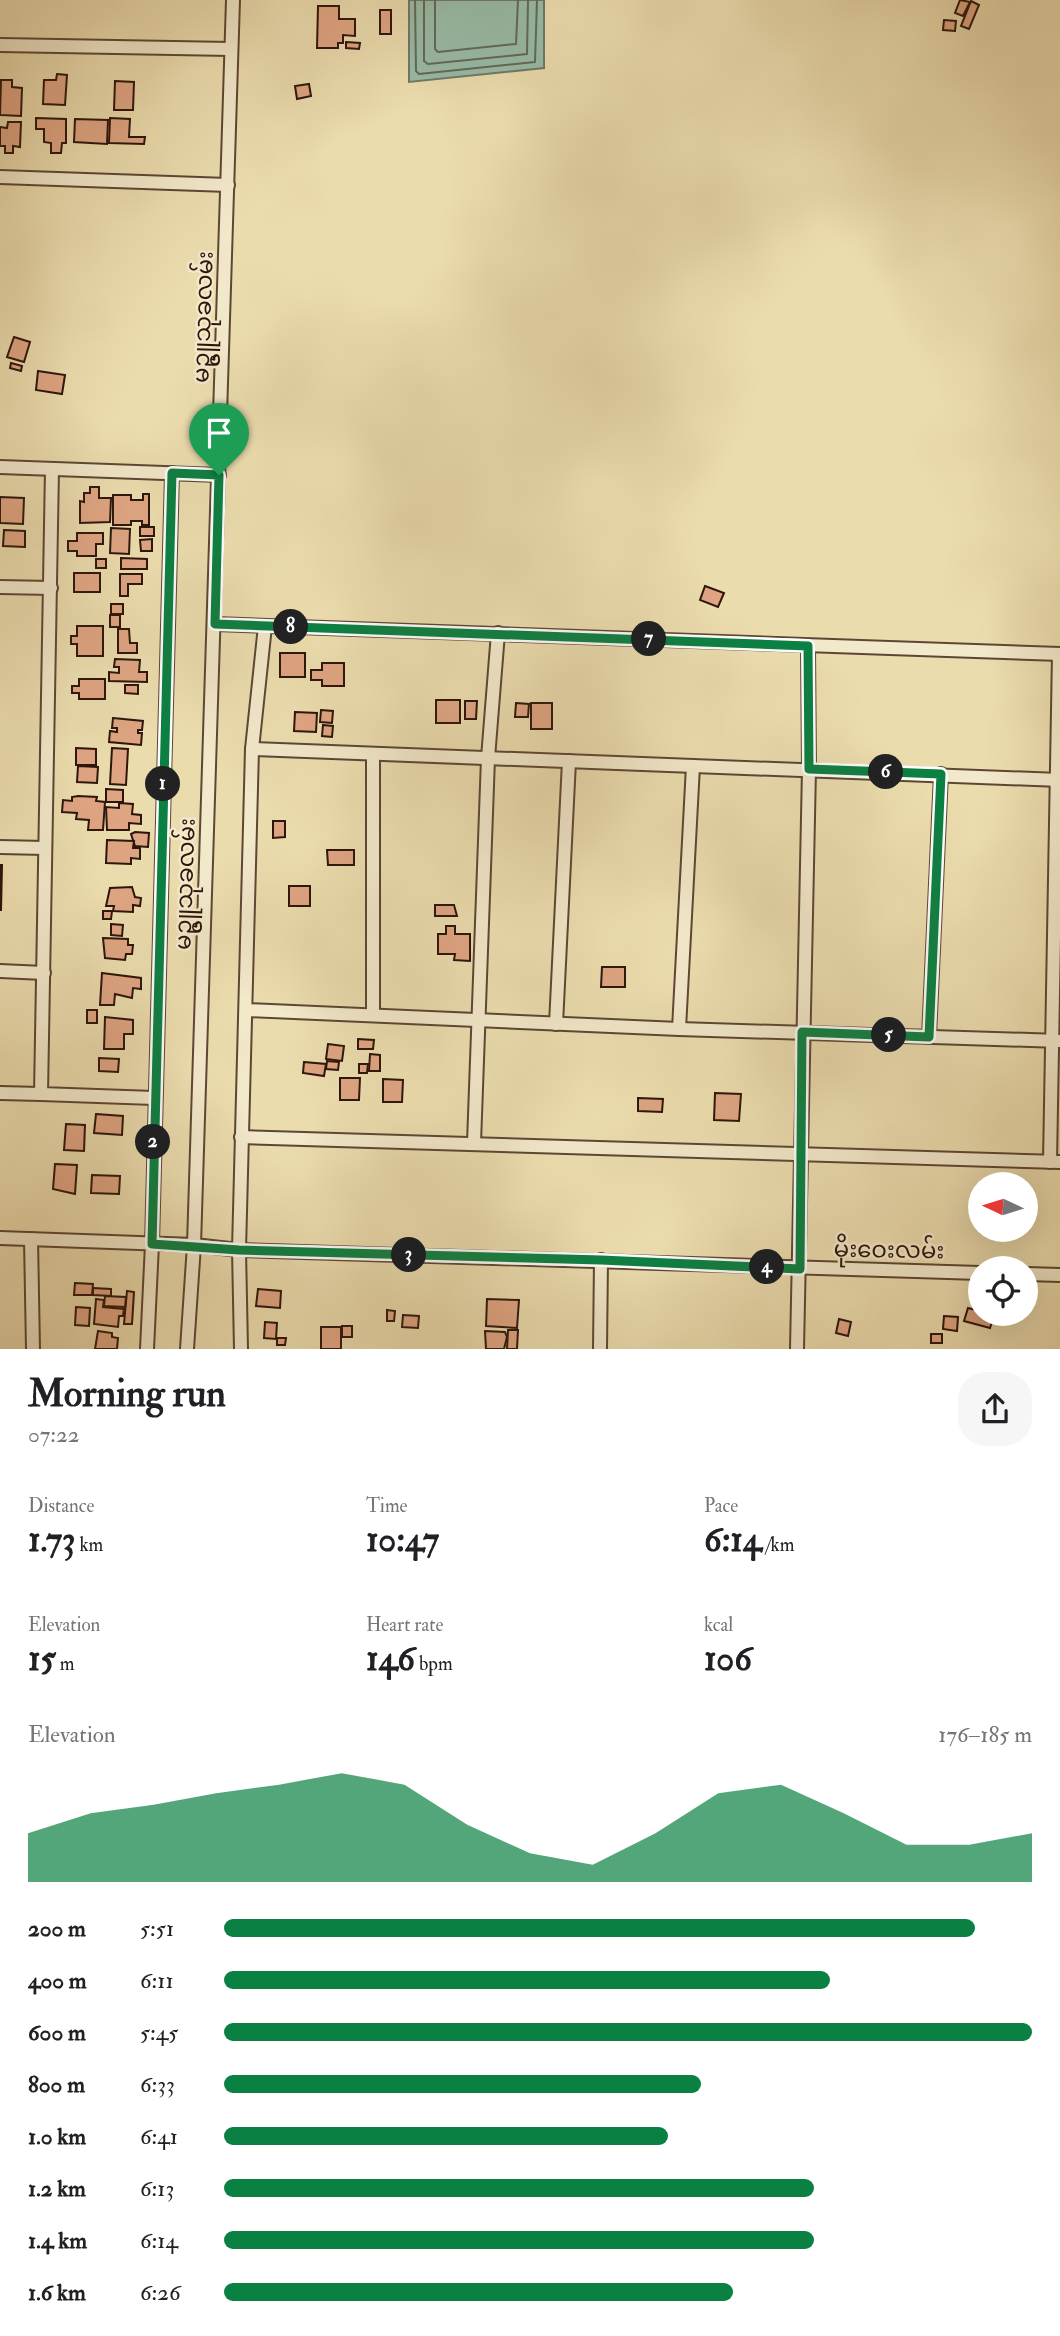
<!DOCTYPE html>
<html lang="en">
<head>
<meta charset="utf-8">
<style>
	:root { --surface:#fff; --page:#f6f6f6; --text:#202124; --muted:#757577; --accent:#0b8043 }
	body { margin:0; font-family:"IM FELL Double Pica","Noto Sans Myanmar",serif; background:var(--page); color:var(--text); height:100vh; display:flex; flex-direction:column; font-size:26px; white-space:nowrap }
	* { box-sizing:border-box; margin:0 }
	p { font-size:23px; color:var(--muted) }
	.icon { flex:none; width:38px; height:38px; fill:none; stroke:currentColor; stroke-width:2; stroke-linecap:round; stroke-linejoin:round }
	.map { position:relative; height:1349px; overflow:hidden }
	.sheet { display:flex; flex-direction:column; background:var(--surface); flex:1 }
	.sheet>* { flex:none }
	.needle { width:46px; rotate:274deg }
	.controls { position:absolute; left:968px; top:1172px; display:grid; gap:14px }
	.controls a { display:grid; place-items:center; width:70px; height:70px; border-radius:50%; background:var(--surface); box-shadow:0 7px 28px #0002; font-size:35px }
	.pin { position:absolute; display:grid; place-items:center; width:60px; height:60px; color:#fff; margin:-72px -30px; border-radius:50% 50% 50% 0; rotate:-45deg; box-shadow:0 0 7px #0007 }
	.pin .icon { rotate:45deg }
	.km { position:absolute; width:35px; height:35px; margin:-18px; border-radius:50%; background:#222; color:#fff; font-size:19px; line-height:35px; text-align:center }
	.round { display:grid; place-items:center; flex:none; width:74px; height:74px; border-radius:28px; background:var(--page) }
	.overview { display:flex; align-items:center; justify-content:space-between; height:119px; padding:0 28px }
	h1 { font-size:38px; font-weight:700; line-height:52px }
	.metrics { display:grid; grid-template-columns:repeat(3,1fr); gap:10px; height:119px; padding:7px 28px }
	.metrics div { display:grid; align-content:center }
	.metrics b { font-size:35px; font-weight:700 }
	.metrics small { font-size:19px; font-weight:400 }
	.metrics p { font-size:19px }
	.chart { height:196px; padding:14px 28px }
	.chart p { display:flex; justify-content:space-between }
	.chart svg { width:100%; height:126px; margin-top:7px; fill:var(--accent); opacity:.7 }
	ul { padding:0 28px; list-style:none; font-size:23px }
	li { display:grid; grid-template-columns:112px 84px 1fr; align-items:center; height:52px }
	li i { height:18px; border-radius:9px; background:var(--accent) }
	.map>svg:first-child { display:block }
	.water { fill:#98bca8; stroke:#6d7969; stroke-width:2 }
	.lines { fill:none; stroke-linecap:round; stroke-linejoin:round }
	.shore { stroke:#62685a; stroke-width:2 }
	.building { fill:#dfa583; stroke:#2d150b; stroke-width:2 }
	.minor-casing { stroke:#5c4734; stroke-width:16 }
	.minor { stroke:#f2e8ca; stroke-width:12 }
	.route-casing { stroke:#fff; stroke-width:14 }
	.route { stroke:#0b8043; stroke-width:9 }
	.labels { text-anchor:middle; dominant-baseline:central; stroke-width:5; stroke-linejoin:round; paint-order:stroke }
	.street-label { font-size:23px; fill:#2d150b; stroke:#f2e8ca }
</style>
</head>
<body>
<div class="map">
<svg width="1060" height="1349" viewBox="0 0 1060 1349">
	<rect width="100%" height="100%" fill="#ebdcae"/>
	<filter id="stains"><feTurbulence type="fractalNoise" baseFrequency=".00286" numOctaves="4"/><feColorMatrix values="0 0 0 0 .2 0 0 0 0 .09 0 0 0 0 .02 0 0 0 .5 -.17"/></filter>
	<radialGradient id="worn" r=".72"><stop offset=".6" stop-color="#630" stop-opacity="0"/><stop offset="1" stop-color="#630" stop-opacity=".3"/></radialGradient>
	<path class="water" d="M409 0H544V68L409 82Z"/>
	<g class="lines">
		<g class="shore">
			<path d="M415 0 416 71 419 74 535 62 537 0"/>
			<path d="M424 0V61L428 64 527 54 528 0"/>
			<path d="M435 0V49L438 52 516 44 518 0"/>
		</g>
	</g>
	<g class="building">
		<path d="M960 0 970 2 963 16 955 13Z"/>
		<path d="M971 1 979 5 969 29 961 26Z"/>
		<path d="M318 6H339V19H355V36L343 35V43H338V48H317Z"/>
		<rect x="380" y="10" width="11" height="24"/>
		<path d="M944 20 956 21 955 31 943 30Z"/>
		<path d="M346 42 360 43 359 49 346 48Z"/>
		<path d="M57 74 67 75 65 105 43 104 44 80H56Z"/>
		<path d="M1 80H12V87L22 88 21 116 0 115Z"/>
		<path d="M115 81 134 82 133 110H114Z"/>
		<path d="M309 84 311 96 297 99 295 86Z"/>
		<path d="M36 118 66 119V143H62L61 153H51V143L44 142V129H36Z"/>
		<path d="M110 118 130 119 129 137H145L144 144 109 143Z"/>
		<path d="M75 119 108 120 107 144 74 142Z"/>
		<path d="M8 122H21L20 147 13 146V153H5V146H0V127L7 128Z"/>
		<path d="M14 337 30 342 24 362 7 357Z"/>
		<path d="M11 363 22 366 21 371 10 368Z"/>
		<path d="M38 371 65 375 62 394 36 390Z"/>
		<path d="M90 487H99V498H111L110 522 80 523V501L84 502V493H90Z"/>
		<path d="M143 494H149V525H142V521H131V525H113V495H131V500H143Z"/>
		<path d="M0 497 24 498 23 524 0 523Z"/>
		<rect x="140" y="527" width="14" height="9"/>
		<path d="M111 528 130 529 129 554 110 553Z"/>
		<path d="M4 530 25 531V547L3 546Z"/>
		<path d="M77 533H103V544H96V556H77V551H68V541H77Z"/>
		<path d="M152 539V551H141L140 540Z"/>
		<path d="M121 558 147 559V569H121Z"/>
		<rect x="96" y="559" width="10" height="9"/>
		<rect x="74" y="573" width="26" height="19"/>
		<path d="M120 574H142V584H128V596H120Z"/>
		<path d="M705 586 724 593 718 607 700 600Z"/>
		<rect x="111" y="604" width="12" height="10"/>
		<rect x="110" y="615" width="10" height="12"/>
		<path d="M77 626H103V656H77V644H71V636H77Z"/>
		<path d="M118 629H129L130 643H137V653H118Z"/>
		<rect x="280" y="653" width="25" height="24"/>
		<path d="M115 659 140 660 139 672H147V682L109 681V672L119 673V667H114Z"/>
		<path d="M322 663H344V686H322V680H311V670H322Z"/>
		<path d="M79 679H105V699H79V693H72V686H79Z"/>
		<path d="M125 685H138V694L125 693Z"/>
		<rect x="436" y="700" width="24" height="23"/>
		<path d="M465 701H477L476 719H465Z"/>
		<path d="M516 703 529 704 528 717H515Z"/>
		<rect x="531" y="703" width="21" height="26"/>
		<path d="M321 710 333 711 332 723 320 722Z"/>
		<path d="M295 712 317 713 316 732 294 731Z"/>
		<path d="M113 718 143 721 142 730H138V733H142L141 745 109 742 110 731 117 732V728H112Z"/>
		<path d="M323 725 333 726 332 737 322 736Z"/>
		<path d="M76 748 96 749V765H76Z"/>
		<path d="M112 748 128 749 126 785 110 784Z"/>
		<path d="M78 766 98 767 97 783 77 782Z"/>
		<path d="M106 789 123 790V802H106Z"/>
		<path d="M78 796 97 797 96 801 105 802 103 830H88L89 820 76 819 77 813 62 812 63 800 72 801V797Z"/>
		<path d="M119 803 133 804 132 814 141 815V824L129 823V830H107L106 807 119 808Z"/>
		<path d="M273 821H285V837L273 838Z"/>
		<path d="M135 832 149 833 148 847 135 846 131 834Z"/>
		<path d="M107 840 134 841 133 848H140V859L131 858V864L106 863Z"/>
		<path d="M327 850H354V865H328Z"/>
		<path d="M0 865H2L1 910H0Z"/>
		<rect x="289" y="886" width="21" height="20"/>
		<path d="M132 887 135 897 141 898 140 906 133 905V912L113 911 114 906H106L110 888Z"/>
		<path d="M435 905H454L457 916H435Z"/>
		<path d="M103 911H112L111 919H103Z"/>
		<path d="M111 924 123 925 122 936 111 935Z"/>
		<path d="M446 926H455V934H470V961L454 960 455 954H438V934H446Z"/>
		<path d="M103 938 128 939V945H133L132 954H126L125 960 105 958Z"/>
		<path d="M602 967H625V987H601Z"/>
		<path d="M102 973 141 978V989L133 988 132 998 115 994 114 1005H100Z"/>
		<rect x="87" y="1010" width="10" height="13"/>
		<path d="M105 1017 133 1020V1034H124V1049H104Z"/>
		<path d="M358 1039 374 1040 373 1049H358Z"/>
		<path d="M328 1044 344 1046 342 1061 326 1059Z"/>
		<path d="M370 1054 380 1055V1071H369Z"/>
		<path d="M99 1058 119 1059 118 1072 99 1071Z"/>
		<path d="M327 1061 339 1062 338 1070 326 1069Z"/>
		<path d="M304 1062 326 1064 324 1076 303 1073Z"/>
		<path d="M359 1064H368L367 1073H359Z"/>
		<path d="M340 1078H360L359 1100H340Z"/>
		<path d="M383 1079 403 1080 402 1102H383Z"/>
		<path d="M715 1093 741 1094 739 1121 714 1120Z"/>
		<path d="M638 1098 663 1099 662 1112 638 1111Z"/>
		<path d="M96 1114 123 1116 122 1135 94 1133Z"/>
		<path d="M66 1124 85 1125 84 1151 64 1150Z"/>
		<path d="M55 1164 77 1165 75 1194 53 1189Z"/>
		<path d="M92 1175 120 1176 119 1194 91 1193Z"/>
		<path d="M75 1283 93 1284 92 1295H74Z"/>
		<path d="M93 1288 111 1289V1296L93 1295Z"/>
		<path d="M258 1289 281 1291 280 1308 256 1306Z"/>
		<path d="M127 1291 134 1292 132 1324H124Z"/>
		<path d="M105 1296 126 1297 125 1307 104 1306Z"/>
		<path d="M96 1299 104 1300 103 1307 124 1309 123 1316H119L118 1327 94 1324Z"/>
		<path d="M487 1299 519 1300 517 1328 486 1326Z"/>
		<path d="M76 1307 90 1308 89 1326 75 1325Z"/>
		<path d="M968 1308 980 1311V1314L994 1315 990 1328 964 1321Z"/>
		<path d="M387 1310 395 1311 394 1321H387Z"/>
		<path d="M403 1315 419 1316 418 1328 402 1327Z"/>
		<path d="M944 1316 958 1317 957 1331 943 1329Z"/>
		<path d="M839 1319 851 1322 848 1336 836 1333Z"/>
		<path d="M265 1322 277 1323 276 1339 264 1338Z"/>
		<rect x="342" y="1326" width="10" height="11"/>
		<rect x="321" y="1327" width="20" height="22"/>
		<path d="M508 1330H518L517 1349H507Z"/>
		<path d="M98 1331 112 1333V1337L118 1338 117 1349H95Z"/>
		<path d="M485 1331 505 1332 507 1337 504 1349H486Z"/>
		<rect x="931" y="1334" width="11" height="9"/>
		<path d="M277 1338H286L285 1345H277Z"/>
	</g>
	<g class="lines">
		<g class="minor-casing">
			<g id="minor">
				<path d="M0 45 231 49"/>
				<path d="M0 177 228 185"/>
				<path d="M0 467 219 475"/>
				<path d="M52 469 41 1094 154 1098"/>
				<path d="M0 587 51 588"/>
				<path d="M215 624 1060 654"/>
				<path d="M252 749 1060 780"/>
				<path d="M0 847 45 848"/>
				<path d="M0 971 44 973"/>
				<path d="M247 1010 679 1029 1060 1041"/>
				<path d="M373 1014V754"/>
				<path d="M556 1024 569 761"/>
				<path d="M679 1029 693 766"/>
				<path d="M929 1037 941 774"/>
				<path d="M0 1093 41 1094"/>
				<path d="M241 1137 1060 1162"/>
				<path d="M474 1143 488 758 498 633"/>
				<path d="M1050 1162 1059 654"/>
				<path d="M0 1238 194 1245 239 1250 980 1273"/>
				<path d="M31 1239 33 1349"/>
				<path d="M1026 1274 1060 1275"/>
				<path d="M147 1349 152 1244 172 473"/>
				<path d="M187 1349 194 1245 233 0"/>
				<path d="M241 1349 239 1250 252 749 265 626"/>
				<path d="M600 1349 601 1260"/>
				<path d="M797 1349 809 769 808 646"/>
			</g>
		</g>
		<use href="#minor" class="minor"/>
	</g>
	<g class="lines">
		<g class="route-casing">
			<path id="route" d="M172 473 219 475 215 624 808 646 809 769 941 774 929 1037 802 1032 800 1269 601 1260 239 1250 152 1244Z"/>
		</g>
		<use href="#route" class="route"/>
	</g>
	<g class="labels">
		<g class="street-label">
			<text transform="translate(203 317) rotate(-88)">မဥ္ဇူသုခလမ်း</text>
			<text transform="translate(185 884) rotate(-88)">မဥ္ဇူသုခလမ်း</text>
			<text transform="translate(889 1250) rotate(1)">မိုးဝေးလမ်း</text>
		</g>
	</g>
	<rect width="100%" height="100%" filter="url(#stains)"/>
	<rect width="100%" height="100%" fill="url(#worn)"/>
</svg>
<div class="controls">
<a><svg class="needle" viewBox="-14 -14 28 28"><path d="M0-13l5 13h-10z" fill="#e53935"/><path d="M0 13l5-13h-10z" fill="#757577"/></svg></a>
<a><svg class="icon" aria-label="locate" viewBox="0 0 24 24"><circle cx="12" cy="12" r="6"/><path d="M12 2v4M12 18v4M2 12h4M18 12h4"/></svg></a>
</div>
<div class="pin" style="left:219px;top:475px;background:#1e9e55"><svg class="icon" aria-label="arrive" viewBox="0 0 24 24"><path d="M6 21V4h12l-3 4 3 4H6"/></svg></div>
<b class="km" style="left:163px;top:784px">1</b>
<b class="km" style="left:153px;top:1142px">2</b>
<b class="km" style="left:409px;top:1255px">3</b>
<b class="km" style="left:767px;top:1267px">4</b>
<b class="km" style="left:889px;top:1035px">5</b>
<b class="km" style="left:886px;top:772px">6</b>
<b class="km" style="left:649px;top:639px">7</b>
<b class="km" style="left:291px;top:627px">8</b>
</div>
<section class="sheet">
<div class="overview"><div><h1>Morning run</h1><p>07:22</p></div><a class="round"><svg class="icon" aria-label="share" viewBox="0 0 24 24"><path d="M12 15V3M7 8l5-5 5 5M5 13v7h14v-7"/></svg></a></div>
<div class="metrics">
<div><p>Distance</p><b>1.73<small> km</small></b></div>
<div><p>Time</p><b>10:47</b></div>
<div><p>Pace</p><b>6:14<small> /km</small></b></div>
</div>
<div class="metrics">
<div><p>Elevation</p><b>15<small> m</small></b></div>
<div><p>Heart rate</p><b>146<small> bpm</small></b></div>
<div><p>kcal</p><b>106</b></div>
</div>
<div class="chart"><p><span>Elevation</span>176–185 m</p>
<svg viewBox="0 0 160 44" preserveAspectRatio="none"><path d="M0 44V27L10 20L20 17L30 13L40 10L50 6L60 10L70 24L80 34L90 38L100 27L110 13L120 10L130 20L140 31L150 31L160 27V44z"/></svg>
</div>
<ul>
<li><b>200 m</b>5:51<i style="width:93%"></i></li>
<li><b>400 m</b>6:11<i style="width:75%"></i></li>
<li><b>600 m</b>5:45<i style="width:100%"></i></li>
<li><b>800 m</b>6:33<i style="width:59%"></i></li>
<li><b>1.0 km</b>6:41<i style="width:55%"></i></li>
<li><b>1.2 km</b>6:13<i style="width:73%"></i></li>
<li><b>1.4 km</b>6:14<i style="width:73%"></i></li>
<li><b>1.6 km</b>6:26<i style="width:63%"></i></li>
</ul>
</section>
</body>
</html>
